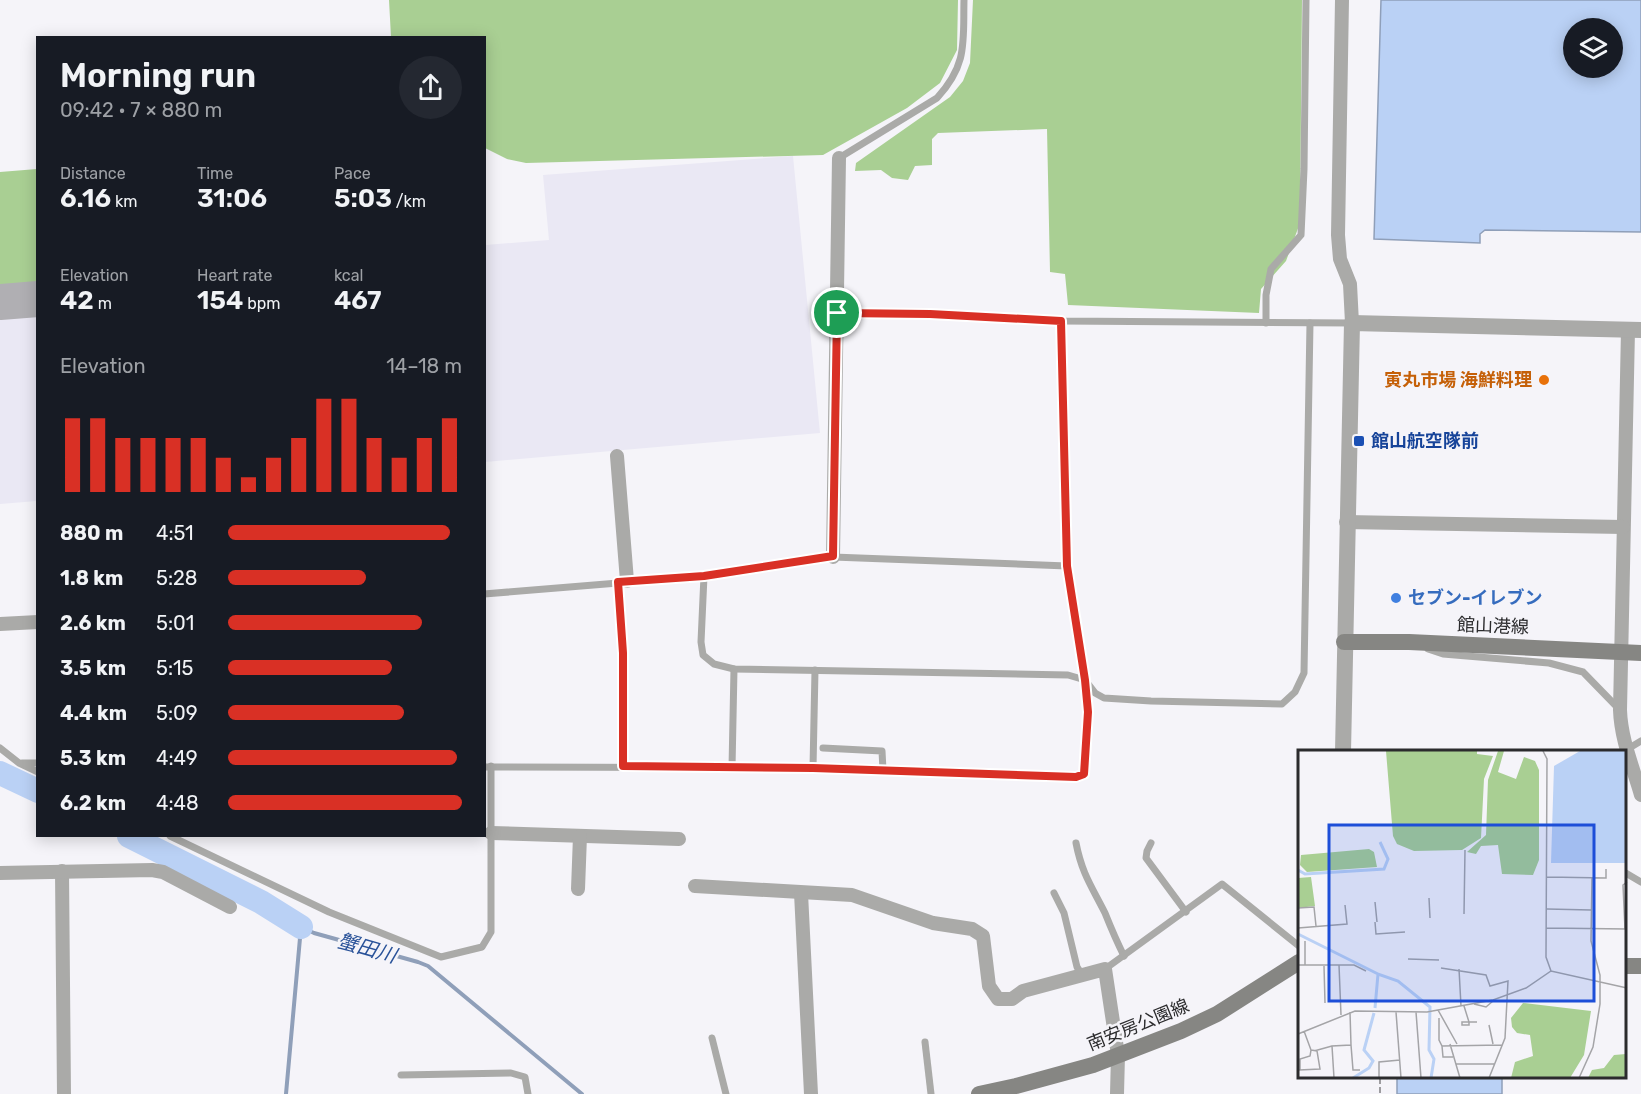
<!DOCTYPE html>
<html lang="en">
<head>
<meta charset="utf-8">
<style>
	:root { --surface:#171b24; --page:#242831; --text:#f1f3f6; --muted:#9ea1a6; --accent:#d93025 }
	body { margin:0; font-family:Rubik,"Noto Sans JP",sans-serif; background:var(--page); color:var(--text); height:100vh; display:flex; flex-direction:column; font-size:22px; white-space:nowrap }
	* { box-sizing:border-box; margin:0 }
	p { font-size:20px; color:var(--muted) }
	.icon { flex:none; width:33px; height:33px; fill:none; stroke:currentColor; stroke-width:2; stroke-linecap:round; stroke-linejoin:round }
	.map { position:relative; flex:1; overflow:hidden }
	.drawer { position:absolute; left:36px; top:36px; width:450px; height:801px; display:flex; flex-direction:column; background:var(--surface); border-radius:0px; box-shadow:0 3px 15px #0003 }
	.drawer>* { flex:none }
	.buttons { position:absolute; left:1563px; top:18px; display:grid; gap:12px }
	.buttons a { display:grid; place-items:center; width:60px; height:60px; border-radius:50%; background:var(--surface); box-shadow:0 3px 15px #0003; font-size:30px }
	.pin { position:absolute; display:grid; place-items:center; width:51px; height:51px; color:#fff; margin:-26px; border:3px solid #fff; border-radius:50%; box-shadow:0 2px 6px #0007 }
	.round { display:grid; place-items:center; flex:none; width:63px; height:63px; border-radius:32px; background:var(--page) }
	.summary { display:flex; align-items:center; justify-content:space-between; height:102px; padding:0 24px }
	h1 { font-size:33px; font-weight:600; line-height:45px }
	.figures { display:grid; grid-template-columns:repeat(3,1fr); gap:9px; height:102px; padding:6px 24px }
	.figures div { display:grid; align-content:center }
	.figures b { font-size:26px; font-weight:600 }
	.figures small { font-size:16px; font-weight:400 }
	.figures p { font-size:16px }
	.chart { height:168px; padding:12px 24px }
	.chart p { display:flex; justify-content:space-between }
	.chart svg { width:100%; height:108px; margin-top:6px; stroke:var(--accent); stroke-width:6 }
	ul { padding:0 24px; list-style:none; font-size:20px }
	li { display:grid; grid-template-columns:96px 72px 1fr; align-items:center; height:45px }
	li i { height:15px; border-radius:8px; background:var(--accent) }
	.map>svg:first-child { display:block }
	.built { fill:#eae8f4 }
	.green { fill:#a9cf93 }
	.water { fill:#bad1f5; stroke:#8f9fb9; stroke-width:1.5; fill-rule:evenodd }
	.lines { fill:none; stroke-linecap:round; stroke-linejoin:round }
	.stream { stroke:#8f9fb9; stroke-width:4 }
	.river { stroke:#bad1f5; stroke-width:24 }
	.taxiway { stroke:#b0afb3; stroke-width:36 }
	.path { stroke:#9d9ca0; stroke-width:2; stroke-dasharray:6 3; stroke-linecap:butt }
	.service { stroke:#aaaaa8; stroke-width:7 }
	.minor { stroke:#aaaaa8; stroke-width:14 }
	.tertiary { stroke:#aaaaa8; stroke-width:16 }
	.secondary { stroke:#868683; stroke-width:16 }
	.route-casing { stroke:#fff; stroke-width:12 }
	.route { stroke:#d93025; stroke-width:8 }
	.food-dot { fill:#e8710a; stroke:#f5f4f9; stroke-width:2 }
	.transit-dot { fill:#1a4fb4; stroke:#f5f4f9; stroke-width:2 }
	.shop-dot { fill:#3f7fe0; stroke:#f5f4f9; stroke-width:2 }
	.labels { text-anchor:middle; dominant-baseline:central; stroke-width:5; stroke-linejoin:round; paint-order:stroke }
	.food-label { font-size:18px; font-weight:bold; fill:#c56008; stroke:#f5f4f9; text-anchor:end }
	.transit-label { font-size:18px; font-weight:bold; fill:#164399; stroke:#f5f4f9; text-anchor:start }
	.shop-label { font-size:18px; font-weight:bold; fill:#366cbe; stroke:#f5f4f9; text-anchor:start }
	.street-label { font-size:18px; fill:#2b2b2d; stroke:#f5f4f9 }
	.water-label { font-size:20px; font-style:italic; fill:#295299; stroke:#f5f4f9 }
	.inset-river { fill:none; stroke:#bad1f5; stroke-width:3 }
	.inset-road { fill:none; stroke:#a4a4a7; stroke-width:1.5 }
	.view { fill:#1d4ed8; fill-opacity:0.15; stroke:#1d4ed8; stroke-width:3 }
	.inset-edge { fill:none; stroke:#2b2b2d; stroke-width:3 }
</style>
</head>
<body>
<div class="map">
<svg width="1641" height="1094" viewBox="0 0 1641 1094">
	<rect width="100%" height="100%" fill="#f5f4f9"/>
	<g class="built">
		<path d="M793 156 820 433 485 462V245L549 240 543 175Z"/>
		<path d="M37 284V501L0 504V286Z"/>
	</g>
	<g class="green">
		<path d="M389 0H958L957 50 940 83 907 108 823 155 526 163 507 159 485 148 484 38 391 37Z"/>
		<path d="M973 0H1302L1300 223 1286 261 1261 289 1259 313 1068 305 1065 274 1050 272 1047 129 938 133 932 139V165L915 166 908 180 892 178 881 170 855 171 856 163 950 97 963 81 970 63Z"/>
		<path d="M37 169V284L0 286V172Z"/>
	</g>
	<g class="water">
		<path d="M1381 0H1641V232L1485 230 1480 234V243L1374 239ZM1574 28H1612V68H1574Z"/>
		<rect x="1397" y="1078" width="105" height="16"/>
	</g>
	<g class="lines">
		<path class="stream" d="M286 1094 301 927 314 933 418 962 428 966 582 1094"/>
		<g class="river">
			<path d="M0 773 38 791"/>
			<path d="M129 836 261 902 301 927"/>
		</g>
		<path class="taxiway" d="M0 302 38 299"/>
		<path class="path" d="M1380 1078V1094"/>
		<g class="service">
			<path d="M839 158 937 98C968 64 963 42 964 0"/>
			<path d="M837 313 930 314 1061 321 1352 323"/>
			<path d="M1266 323V295L1271 269 1301 235 1304 169 1306 0"/>
			<path d="M704 576 701 642 703 655 714 664 734 669 1068 675 1085 680 1095 693 1104 698 1151 701 1282 704 1295 692 1304 673 1310 323"/>
			<path d="M618 582 623 653V766"/>
			<path d="M484 594 704 576 833 557 1067 566"/>
			<path d="M1428 649 1443 654 1549 663 1583 672 1618 708"/>
			<path d="M0 748 19 763 38 772"/>
			<path d="M823 748 882 751 883 770"/>
			<path d="M1626 750 1641 741"/>
			<path d="M22 763H38"/>
			<path d="M484 767 813 768 1076 777 1084 775 1087 712 1085 680 1067 566 1061 321"/>
			<path d="M732 768 734 669"/>
			<path d="M813 768 815 670"/>
			<path d="M170 836 329 912 441 957 482 947 491 932V766"/>
			<path d="M1076 843C1082 874 1092 887 1105 913 1111 928 1117 942 1124 956"/>
			<path d="M1151 843 1147 851 1146 858 1186 912"/>
			<path d="M1624 872 1641 882"/>
			<path d="M1054 893 1064 913 1077 967 1083 976"/>
			<path d="M1105 969 1222 884 1299 946"/>
			<path d="M712 1038 726 1094"/>
			<path d="M925 1042 931 1094"/>
			<path d="M401 1075 511 1073 525 1077 528 1094"/>
		</g>
		<g class="minor">
			<path d="M1342 0 1338 235 1340 259 1350 284 1352 323"/>
			<path d="M1628 330 1620 710C1621 740 1633 767 1641 795"/>
			<path d="M617 456 627 581"/>
			<path d="M1346 522 1623 527"/>
			<path d="M833 557 839 158"/>
			<path d="M0 624 38 622"/>
			<path d="M491 833 679 839"/>
			<path d="M62 871 64 1094"/>
			<path d="M0 873 152 870 163 872 230 907"/>
			<path d="M695 886 852 895 933 923 972 929 983 936 989 986 998 999H1012L1023 991 1105 969 1118 1055 1117 1094"/>
			<path d="M578 889 580 836"/>
			<path d="M801 893 811 1094"/>
		</g>
		<path class="tertiary" d="M1343 752 1352 323 1641 330"/>
		<g class="secondary">
			<path d="M1344 642H1409L1641 653"/>
			<path d="M1624 966H1641"/>
			<path d="M979 1094 1016 1086 1093 1065 1181 1031 1217 1014 1299 962"/>
		</g>
	</g>
	<g class="lines">
		<g class="route-casing">
			<path id="route" d="M837 313 930 314 1061 321 1067 566 1085 680 1088 712 1084 774 1076 777 813 768 623 766V653L618 582 704 576 833 556Z"/>
		</g>
		<use href="#route" class="route"/>
	</g>
	<circle class="food-dot" cx="1544" cy="380" r="6"/>
	<rect class="transit-dot" x="1353" y="435" width="12" height="12" rx="3"/>
	<circle class="shop-dot" cx="1396" cy="598" r="6"/>
	<g class="labels">
		<g class="food-label">
			<text x="1532" y="380">寅丸市場 海鮮料理</text>
		</g>
		<g class="transit-label">
			<text x="1371" y="441">館山航空隊前</text>
		</g>
		<g class="shop-label">
			<text x="1408" y="598">セブン-イレブン</text>
		</g>
		<g class="street-label">
			<text transform="translate(1493 626) rotate(2)">館山港線</text>
			<text transform="translate(1138 1025) rotate(-22)">南安房公園線</text>
		</g>
		<g class="water-label">
			<text transform="translate(367 948) rotate(16)">蟹田川</text>
		</g>
	</g>
	<g transform="translate(1298 750)">
		<rect width="328" height="328" fill="#f5f4f9"/>
		<path d="M88 1H179V4L195 6 186 29 183 88 164 100 116 101 99 94 95 86ZM200 1H206L200 22 218 29 226 7 237 11 241 20V110L235 125 204 124 200 95 183 96 178 104 169 102 188 85 190 30ZM71 99 76 102 79 117 9 122 2 115 3 105ZM13 127 17 156 0 158V128ZM225 253 293 261 286 305 272 328H213L217 312 235 306 232 285 219 283 214 277 213 268ZM328 304V328H290L294 320 306 318 316 305Z" fill="#a9cf93"/>
		<path d="M282 1H328V113H253L256 16Z" fill="#bad1f5"/>
		<path class="inset-river" d="M0 120 7 124 86 119 90 109 82 92M0 184 80 224M77 258 80 224 100 231 132 257 131 300 136 309 133 328M55 328 71 318 75 311 66 300 76 263"/>
		<path class="inset-road" d="M245 1 249 9 248 207 253 221M249 127 308 128V119M131 148 132 168M77 152 79 172M0 158 16 157 18 176M249 159 293 160M166 164 167 100M77 172 78 184 107 182M0 178 49 174 47 155M248 178 329 179M327 179 325 135 329 132M7 191V215M110 209 141 210M0 215H56L68 221M41 215 43 265M26 216 27 253M143 218 188 225 192 236 210 231 207 288 191 328M161 219 163 256M176 254 188 257 195 251M166 256 171 272V275H164V272H179M140 260 159 294M98 262 103 328M118 262 123 328M141 268V290L144 296 204 295M191 275 195 294M0 284 57 261 129 262 195 250 228 238 253 221 329 238M152 294 162 328M53 295 55 320H62M144 296 145 307H155M16 301 34 296M158 314H196M1 320 22 319 19 301 13 300M2 320V309L12 306 13 300 6 281M36 328 34 296 53 295 52 262M81 328V312L102 310M281 328 295 297 302 254V225L293 191 294 128"/>
		<path class="view" d="M31 75H296V251H31Z"/>
		<rect width="328" height="328" class="inset-edge"/>
	</g>
</svg>
<div class="buttons">
<a><svg class="icon" aria-label="layers" viewBox="0 0 24 24"><path d="M12 4l9 5-9 5-9-5zM3 14l9 5 9-5"/></svg></a>
</div>
<div class="pin" style="left:837px;top:313px;background:#1e9e55"><svg class="icon" aria-label="arrive" viewBox="0 0 24 24"><path d="M6 21V4h12l-3 4 3 4H6"/></svg></div>
<section class="drawer">
<div class="summary"><div><h1>Morning run</h1><p>09:42 · 7 × 880 m</p></div><a class="round"><svg class="icon" aria-label="share" viewBox="0 0 24 24"><path d="M12 15V3M7 8l5-5 5 5M5 13v7h14v-7"/></svg></a></div>
<div class="figures">
<div><p>Distance</p><b>6.16<small> km</small></b></div>
<div><p>Time</p><b>31:06</b></div>
<div><p>Pace</p><b>5:03<small> /km</small></b></div>
</div>
<div class="figures">
<div><p>Elevation</p><b>42<small> m</small></b></div>
<div><p>Heart rate</p><b>154<small> bpm</small></b></div>
<div><p>kcal</p><b>467</b></div>
</div>
<div class="chart"><p><span>Elevation</span>14–18 m</p>
<svg viewBox="0 0 160 44" preserveAspectRatio="none"><path d="M5 44V14M15 44V14M25 44V22M35 44V22M45 44V22M55 44V22M65 44V30M75 44V38M85 44V30M95 44V22M105 44V6M115 44V6M125 44V22M135 44V30M145 44V22M155 44V14"/></svg>
</div>
<ul>
<li><b>880 m</b>4:51<i style="width:95%"></i></li>
<li><b>1.8 km</b>5:28<i style="width:59%"></i></li>
<li><b>2.6 km</b>5:01<i style="width:83%"></i></li>
<li><b>3.5 km</b>5:15<i style="width:70%"></i></li>
<li><b>4.4 km</b>5:09<i style="width:75%"></i></li>
<li><b>5.3 km</b>4:49<i style="width:98%"></i></li>
<li><b>6.2 km</b>4:48<i style="width:100%"></i></li>
</ul>
</section>
</div>
</body>
</html>
